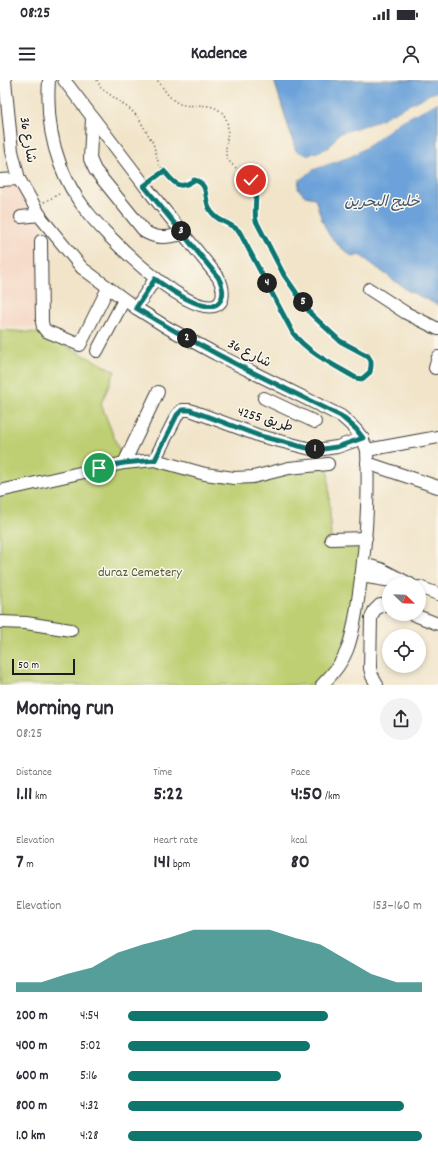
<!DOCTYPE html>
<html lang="en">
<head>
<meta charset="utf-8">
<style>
	:root { --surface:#fff; --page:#f2f2f3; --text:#2b2b33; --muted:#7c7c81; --accent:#0f766e }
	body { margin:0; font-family:Dekko,"Playpen Sans Arabic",sans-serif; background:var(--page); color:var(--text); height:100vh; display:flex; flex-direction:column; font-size:15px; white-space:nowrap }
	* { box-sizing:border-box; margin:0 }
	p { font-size:13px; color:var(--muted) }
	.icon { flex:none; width:22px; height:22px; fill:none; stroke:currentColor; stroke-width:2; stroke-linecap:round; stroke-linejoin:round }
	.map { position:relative; height:605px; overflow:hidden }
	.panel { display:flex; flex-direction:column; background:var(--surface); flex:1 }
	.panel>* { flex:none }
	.needle { width:26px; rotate:113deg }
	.tools { position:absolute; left:382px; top:497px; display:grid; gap:8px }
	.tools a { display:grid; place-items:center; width:44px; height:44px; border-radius:50%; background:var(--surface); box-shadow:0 2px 6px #0003; font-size:20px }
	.scale { position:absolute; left:12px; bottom:10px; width:63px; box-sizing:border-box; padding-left:4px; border:2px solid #1c1c1c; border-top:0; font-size:11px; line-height:14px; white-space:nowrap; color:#1c1c1c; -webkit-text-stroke:3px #fbf7ec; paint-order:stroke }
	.pin { position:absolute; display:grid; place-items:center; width:34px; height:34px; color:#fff; margin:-17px; border:2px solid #fff; border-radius:50%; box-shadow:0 1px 4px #0007 }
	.km { position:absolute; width:20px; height:20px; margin:-10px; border-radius:50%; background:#222; color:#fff; font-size:11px; line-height:20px; text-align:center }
	.round { display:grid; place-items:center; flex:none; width:42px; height:42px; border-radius:21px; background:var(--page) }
	.summary { display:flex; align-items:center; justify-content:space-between; height:68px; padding:0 16px }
	h1 { font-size:22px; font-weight:800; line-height:30px }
	.metrics { display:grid; grid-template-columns:repeat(3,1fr); gap:6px; height:68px; padding:4px 16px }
	.metrics div { display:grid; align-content:center }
	.metrics b { font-size:20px; font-weight:800 }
	.metrics small { font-size:11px; font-weight:400 }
	.metrics p { font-size:11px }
	.chart { height:112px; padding:8px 16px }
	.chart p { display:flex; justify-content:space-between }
	.chart svg { width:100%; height:72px; margin-top:4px; fill:var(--accent); opacity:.7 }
	ul { padding:0 16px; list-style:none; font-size:13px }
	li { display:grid; grid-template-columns:64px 48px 1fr; align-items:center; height:30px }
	li i { height:10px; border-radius:5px; background:var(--accent) }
	.status { display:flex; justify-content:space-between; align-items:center; height:28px; padding:0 20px; background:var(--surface); direction:ltr }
	.status svg { height:11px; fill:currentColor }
	header { display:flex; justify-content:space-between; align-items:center; height:52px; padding:0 16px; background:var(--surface); font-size:18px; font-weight:800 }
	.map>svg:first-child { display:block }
	.built { fill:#f4d3c0 }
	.green { fill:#bdcf72; stroke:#6c7647 }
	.water { fill:#6ca2d9; stroke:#445f7a }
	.pier { fill:#f1e4c9 }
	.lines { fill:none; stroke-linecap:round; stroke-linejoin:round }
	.minor-casing { stroke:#3c3a36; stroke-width:14 }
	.path { stroke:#3c3a36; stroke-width:1.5; stroke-dasharray:1 3; stroke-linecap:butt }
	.minor { stroke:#fff; stroke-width:12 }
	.route-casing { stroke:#fff; stroke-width:8 }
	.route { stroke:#0f766e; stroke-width:5 }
	.labels { text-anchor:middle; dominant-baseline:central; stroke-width:3; stroke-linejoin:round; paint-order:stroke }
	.street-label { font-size:14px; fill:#1c1c1c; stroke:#fbf7ec }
	.park-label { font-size:14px; fill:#545b3a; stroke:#fbf7ec }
	.water-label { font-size:15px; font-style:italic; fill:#405871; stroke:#fbf7ec }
</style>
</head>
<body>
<div class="status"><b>08:25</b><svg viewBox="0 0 49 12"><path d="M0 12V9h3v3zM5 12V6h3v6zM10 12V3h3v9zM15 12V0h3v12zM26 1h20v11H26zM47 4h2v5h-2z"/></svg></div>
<header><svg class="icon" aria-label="menu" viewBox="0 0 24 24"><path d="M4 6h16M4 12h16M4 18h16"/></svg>Kadence<svg class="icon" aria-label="person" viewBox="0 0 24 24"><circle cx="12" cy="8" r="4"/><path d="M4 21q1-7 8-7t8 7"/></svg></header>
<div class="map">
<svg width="438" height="605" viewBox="0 0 438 605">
	<rect width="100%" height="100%" fill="#fbf7ec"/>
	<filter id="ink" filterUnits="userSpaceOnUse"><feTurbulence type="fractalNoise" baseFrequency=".025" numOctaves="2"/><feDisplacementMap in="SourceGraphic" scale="8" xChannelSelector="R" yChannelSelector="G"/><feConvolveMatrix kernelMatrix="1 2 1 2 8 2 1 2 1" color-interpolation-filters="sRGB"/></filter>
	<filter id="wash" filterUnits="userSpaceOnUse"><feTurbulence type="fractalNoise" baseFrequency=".012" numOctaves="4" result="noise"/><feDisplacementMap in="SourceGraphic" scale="16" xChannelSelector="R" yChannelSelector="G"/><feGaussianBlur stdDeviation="0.9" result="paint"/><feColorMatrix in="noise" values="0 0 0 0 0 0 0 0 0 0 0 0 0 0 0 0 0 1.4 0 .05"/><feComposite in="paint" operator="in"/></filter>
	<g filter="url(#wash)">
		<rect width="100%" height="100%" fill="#f1e4c9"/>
		<path class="built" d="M19 99 42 139 43 247H0V100Z"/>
		<path class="green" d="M0 250 40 253 115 291 101 324 124 383 155 380 234 398 328 384 331 459 366 458 341 583 319 605H0Z"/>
		<g class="water">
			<path d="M274 0H438V12L431 14 374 43 339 54 329 68 307 76 296 71Z"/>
			<path d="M438 22V225L407 210 360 175 353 177C345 171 336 164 330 156 323 145 319 131 315 118L305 116 298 109 299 100 314 89 351 76 371 64 399 42Z"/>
		</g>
		<g class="pier">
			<path d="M438 12V14L375 45 340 56 329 70 308 78 296 73V71L308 76 329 68 339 54 374 43 431 14Z"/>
			<path d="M438 20V22L399 42 371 64 351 76 314 89 299 100V98L313 88 350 74 370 63 398 41Z"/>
		</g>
	</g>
	<g filter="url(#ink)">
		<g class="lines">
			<g class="minor-casing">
				<g id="minor">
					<path d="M5 0 12 71 19 99 42 139 82 188 136 228 168 248 216 274 341 336C354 347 361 353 367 370 369 418 366 466 359 513 356 533 354 552 347 570 342 583 332 595 322 605"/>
					<path d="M49 0C47 28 50 57 60 84 66 100 75 116 85 129 102 152 184 234 214 226 227 222 223 206 218 197L145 106 64 0"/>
					<path d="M92 38 90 79 95 90 145 152C160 160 167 157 183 154"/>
					<path d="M0 100 19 99"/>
					<path d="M21 137 40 135"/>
					<path d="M41 161 42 242 43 247 46 251 80 265 108 208"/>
					<path d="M369 209 406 233 438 249"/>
					<path d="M136 228 155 199"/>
					<path d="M97 271 124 220"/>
					<path d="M435 288 438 277"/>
					<path d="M264 318 315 342"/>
					<path d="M367 370 438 357"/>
					<path d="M155 380 205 394 234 398 253 397 289 388 328 384"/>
					<path d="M124 383 158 312"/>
					<path d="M367 383 438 407"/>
					<path d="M0 411 124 383 155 380 158 373 177 335 182 330H190L260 356 311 369H323L337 367 363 358"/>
					<path d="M331 459 366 458"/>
					<path d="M363 484 381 489 410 504"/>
					<path d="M361 496 398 502"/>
					<path d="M419 507 438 514"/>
					<path d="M412 534 438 544"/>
					<path d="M0 542 26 543 71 550"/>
					<path d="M377 605 372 596 370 588 371 538 374 531 380 525H389"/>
				</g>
			</g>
			<g class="path">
				<path d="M97 0 101 8 131 30 138 37 153 63 159 85 175 104 182 106 186 105 194 100C209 103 204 118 209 128 215 141 229 142 239 151L293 253C308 273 335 285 355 298L362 299 370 292 371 281 368 276 340 261 311 234 284 195 255 141C253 128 261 110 251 99 244 92 227 85 226 74 225 59 234 41 219 30 205 21 189 29 178 23 169 19 163 7 157 0"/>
				<path d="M153 100 164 91"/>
				<path d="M44 122 61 113"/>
			</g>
			<use href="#minor" class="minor"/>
		</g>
	</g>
	<g class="lines" filter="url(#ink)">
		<g class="route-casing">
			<path id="route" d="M99 388 124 383 155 380 177 335 182 330H190L260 356 311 369H323L337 367 363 358 356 349 341 336C272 302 202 269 136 228L155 199C166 207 209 238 220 221 225 214 222 204 218 197L144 106 164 91C174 103 179 111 194 100 209 103 204 118 209 128 215 141 229 142 239 151L293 253C308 273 334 285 356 298L362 299 370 292 371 286V281L368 276 340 261 311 234 284 195 256 141C253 127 260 112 251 100"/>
		</g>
		<use href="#route" class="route"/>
	</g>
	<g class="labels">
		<g class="street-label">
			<text transform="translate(27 60) rotate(81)">شارع 36</text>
			<text transform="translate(249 274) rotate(27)">شارع 36</text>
			<text transform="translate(265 340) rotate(17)">طريق 4255</text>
		</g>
		<g class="park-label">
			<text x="140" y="493">duraz Cemetery</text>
		</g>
		<g class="water-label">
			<text x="382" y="123">خليج البحرين</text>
		</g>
	</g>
</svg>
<div class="tools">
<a><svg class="needle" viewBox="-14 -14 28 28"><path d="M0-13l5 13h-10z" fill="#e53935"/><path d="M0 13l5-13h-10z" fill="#7c7c81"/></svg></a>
<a><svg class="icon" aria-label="locate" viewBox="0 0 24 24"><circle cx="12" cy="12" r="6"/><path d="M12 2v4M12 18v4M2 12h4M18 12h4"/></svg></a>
</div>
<div class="scale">50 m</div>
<div class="pin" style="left:99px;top:388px;background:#1e9e55"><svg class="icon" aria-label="arrive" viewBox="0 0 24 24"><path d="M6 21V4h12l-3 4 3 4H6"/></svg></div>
<div class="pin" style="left:251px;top:100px;background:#d93025"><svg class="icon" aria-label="check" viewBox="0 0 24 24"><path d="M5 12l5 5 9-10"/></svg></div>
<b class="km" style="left:315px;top:369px">1</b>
<b class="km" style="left:187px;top:258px">2</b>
<b class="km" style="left:181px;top:151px">3</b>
<b class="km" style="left:267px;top:203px">4</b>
<b class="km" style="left:303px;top:222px">5</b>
</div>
<section class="panel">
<div class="summary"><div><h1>Morning run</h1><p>08:25</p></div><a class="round"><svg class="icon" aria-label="share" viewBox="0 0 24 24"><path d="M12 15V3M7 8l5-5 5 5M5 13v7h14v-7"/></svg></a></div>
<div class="metrics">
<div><p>Distance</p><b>1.11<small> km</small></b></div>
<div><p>Time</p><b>5:22</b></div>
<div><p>Pace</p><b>4:50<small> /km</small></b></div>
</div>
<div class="metrics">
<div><p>Elevation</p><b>7<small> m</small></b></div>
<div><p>Heart rate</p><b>141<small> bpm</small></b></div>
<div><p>kcal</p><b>80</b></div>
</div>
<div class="chart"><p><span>Elevation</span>153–160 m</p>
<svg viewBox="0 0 160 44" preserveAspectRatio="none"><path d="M0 44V38L10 38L20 33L30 29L40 20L50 15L60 11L70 6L80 6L90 6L100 6L110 11L120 15L130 24L140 33L150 38L160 38V44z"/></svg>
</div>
<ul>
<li><b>200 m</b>4:54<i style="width:68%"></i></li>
<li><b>400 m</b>5:02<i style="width:62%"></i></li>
<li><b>600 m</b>5:16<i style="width:52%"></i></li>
<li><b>800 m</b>4:32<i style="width:94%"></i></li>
<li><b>1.0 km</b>4:28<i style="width:100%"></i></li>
</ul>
</section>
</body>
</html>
